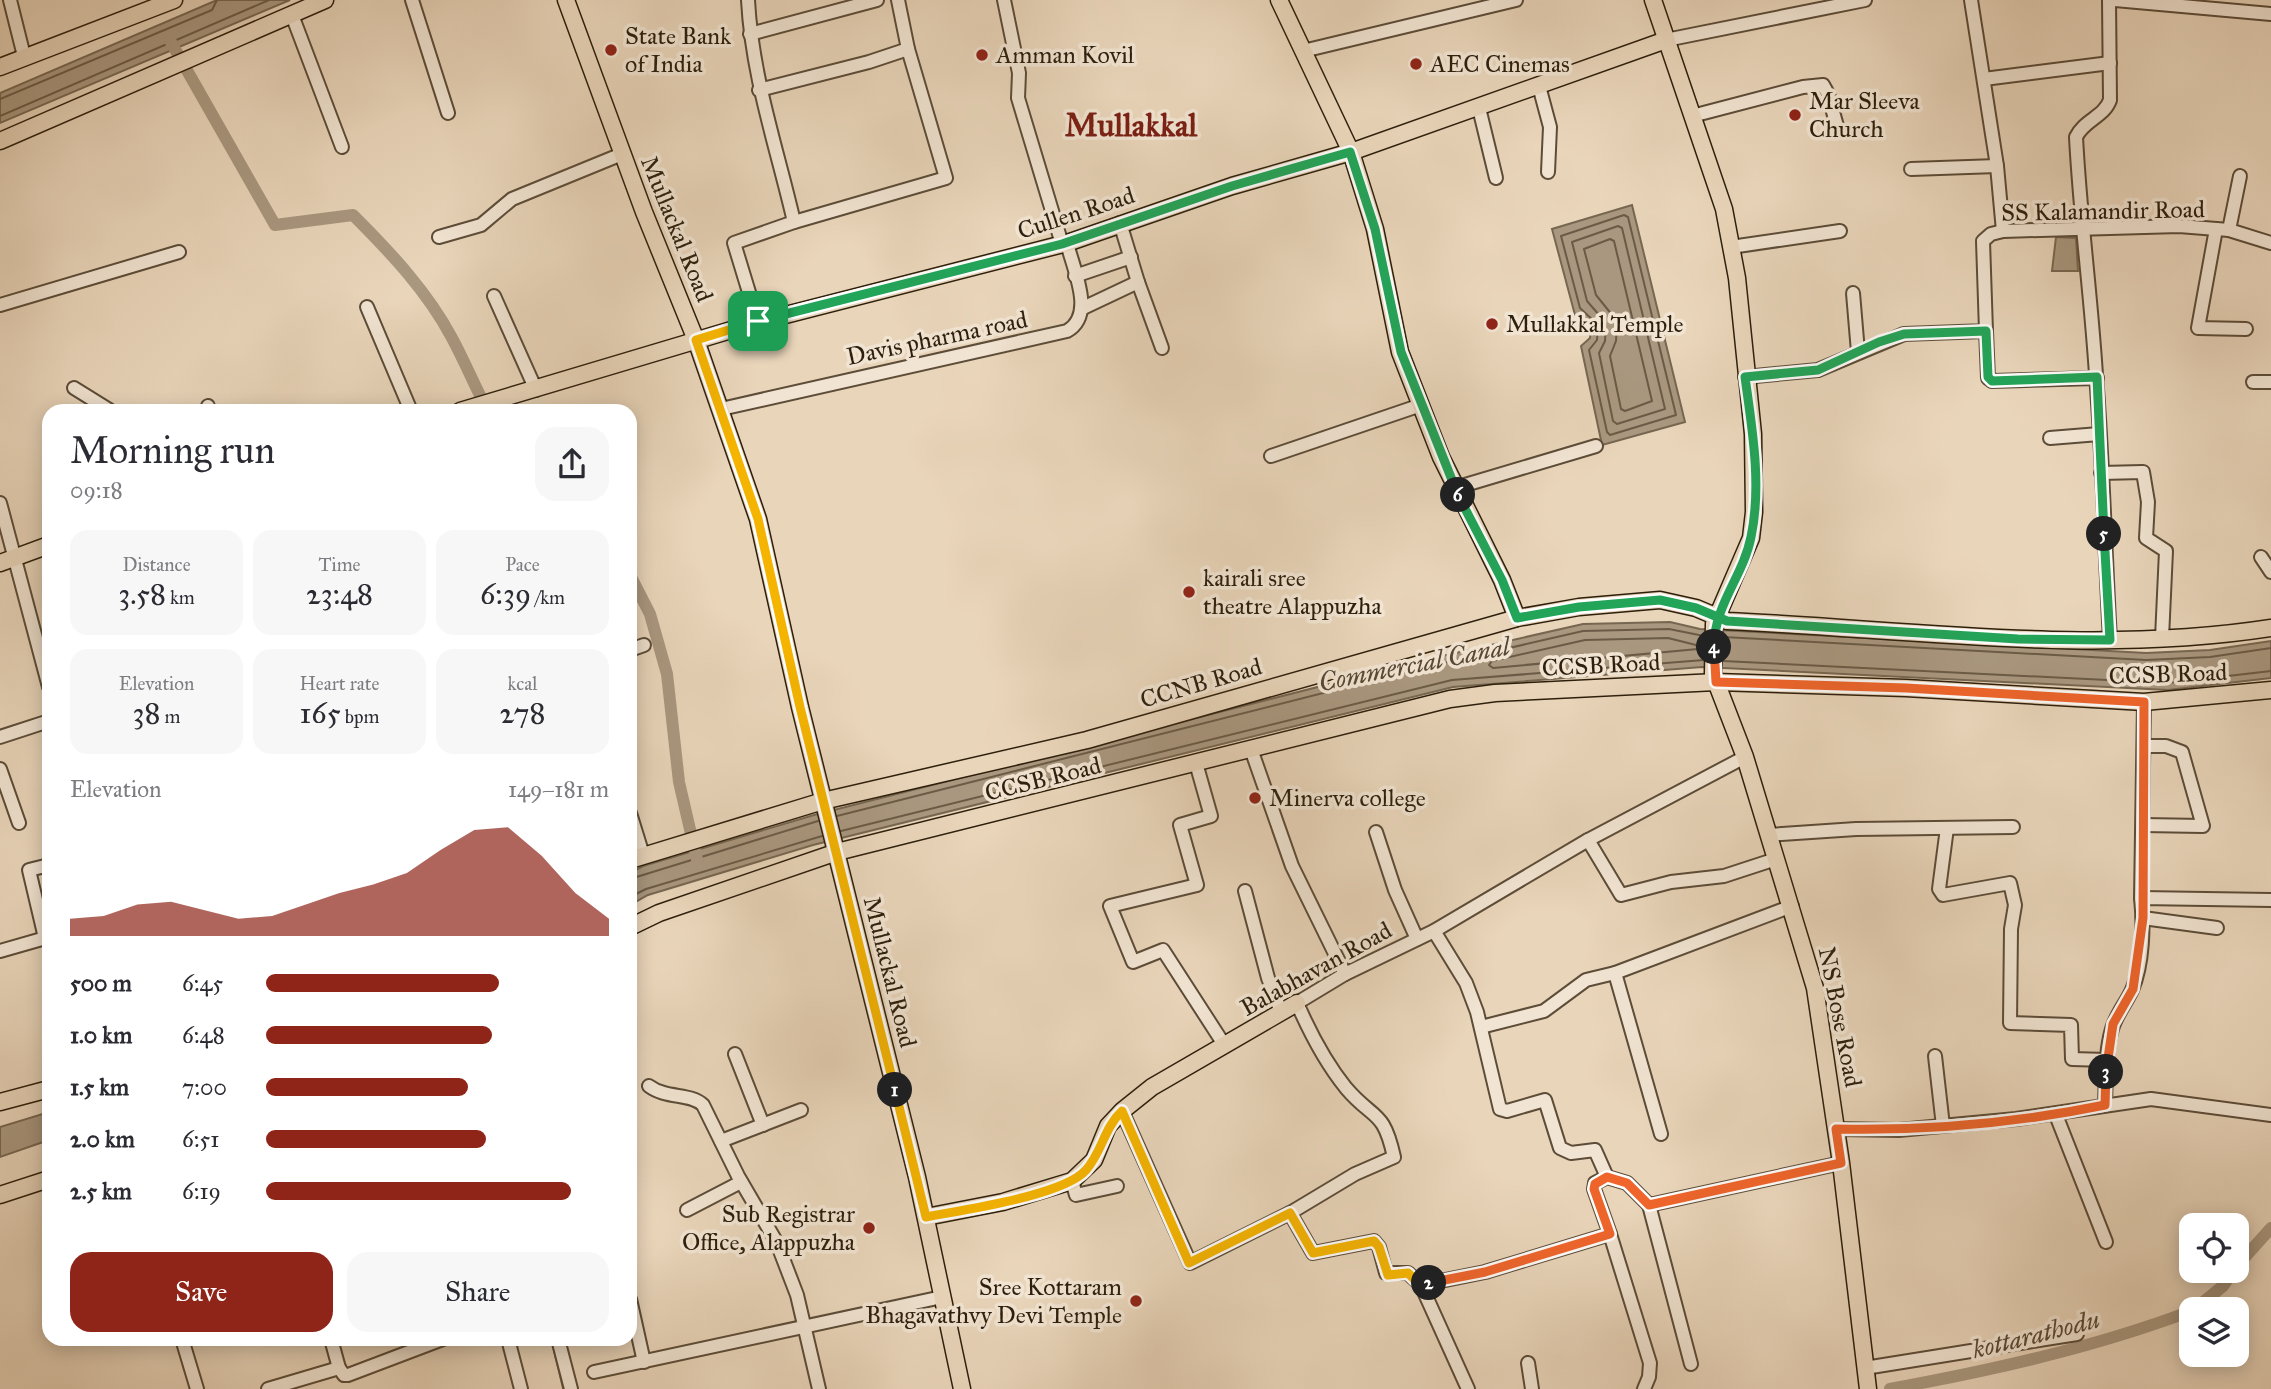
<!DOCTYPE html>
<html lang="en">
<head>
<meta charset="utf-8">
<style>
	:root { --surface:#fff; --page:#f7f7f7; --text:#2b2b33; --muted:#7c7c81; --accent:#8f2418 }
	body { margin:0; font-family:"IM FELL Great Primer",serif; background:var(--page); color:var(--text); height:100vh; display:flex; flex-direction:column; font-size:26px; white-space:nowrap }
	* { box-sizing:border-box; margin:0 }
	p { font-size:23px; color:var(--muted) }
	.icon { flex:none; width:38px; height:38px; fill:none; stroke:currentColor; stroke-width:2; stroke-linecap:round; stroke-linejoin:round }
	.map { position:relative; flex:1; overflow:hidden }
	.sheet { position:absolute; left:42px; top:404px; width:595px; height:942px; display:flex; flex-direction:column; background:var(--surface); border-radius:21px; box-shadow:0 4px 18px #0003 }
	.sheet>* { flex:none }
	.controls { position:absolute; left:2179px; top:1213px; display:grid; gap:14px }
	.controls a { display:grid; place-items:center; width:70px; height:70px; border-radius:14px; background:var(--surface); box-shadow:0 4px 18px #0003; font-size:35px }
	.pin { position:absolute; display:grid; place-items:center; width:60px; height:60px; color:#fff; margin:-30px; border-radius:14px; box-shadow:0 4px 10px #0006 }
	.km { position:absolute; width:35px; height:35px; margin:-18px; border-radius:50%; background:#222; color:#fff; font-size:19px; line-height:35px; text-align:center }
	.round { display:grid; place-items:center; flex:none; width:74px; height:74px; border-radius:21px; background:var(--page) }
	.summary { display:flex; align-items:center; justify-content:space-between; height:119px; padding:0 28px }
	h1 { font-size:38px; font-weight:600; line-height:52px }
	.stats { display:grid; grid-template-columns:repeat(3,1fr); gap:10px; height:119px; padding:7px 28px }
	.stats div { display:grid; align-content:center; border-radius:18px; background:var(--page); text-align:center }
	.stats b { font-size:30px; font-weight:600 }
	.stats small { font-size:19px; font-weight:400 }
	.stats p { font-size:19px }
	.chart { height:196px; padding:14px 28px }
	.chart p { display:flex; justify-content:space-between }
	.chart svg { width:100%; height:126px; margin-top:7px; fill:var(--accent); opacity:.7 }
	.action { display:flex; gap:14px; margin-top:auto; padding:14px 28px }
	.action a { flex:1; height:80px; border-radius:21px; background:var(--accent); color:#fff; font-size:28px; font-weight:600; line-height:80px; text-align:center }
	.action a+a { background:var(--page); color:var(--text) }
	ul { padding:0 28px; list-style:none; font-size:23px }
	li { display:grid; grid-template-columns:112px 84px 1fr; align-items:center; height:52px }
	li i { height:18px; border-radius:9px; background:var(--accent) }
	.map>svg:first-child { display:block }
	.water { fill:#a9977f; stroke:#776751; stroke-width:2 }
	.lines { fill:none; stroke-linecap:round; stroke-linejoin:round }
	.shore { stroke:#6b5b46; stroke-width:2 }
	.stream { stroke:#776751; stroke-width:3.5 }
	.canal { stroke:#a9977f; stroke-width:12 }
	.minor-casing { stroke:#5c4c38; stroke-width:16 }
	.major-casing { stroke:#2d1f0c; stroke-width:19 }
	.minor { stroke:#f1e4d2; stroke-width:12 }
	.major { stroke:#e9d5ba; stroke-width:16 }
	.split-1-casing { stroke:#fff; stroke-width:14 }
	.split-2-casing { stroke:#fff; stroke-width:14 }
	.split-3-casing { stroke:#fff; stroke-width:14 }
	.split-4-casing { stroke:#fff; stroke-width:14 }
	.split-5-casing { stroke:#fff; stroke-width:14 }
	.split-6-casing { stroke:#fff; stroke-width:14 }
	.split-7-casing { stroke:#fff; stroke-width:14 }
	.split-1 { stroke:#f5b400; stroke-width:9 }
	.split-2 { stroke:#f5b400; stroke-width:9 }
	.split-3 { stroke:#f0652b; stroke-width:9 }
	.split-4 { stroke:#f0652b; stroke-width:9 }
	.split-5 { stroke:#22a559; stroke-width:9 }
	.split-6 { stroke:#22a559; stroke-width:9 }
	.split-7 { stroke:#22a559; stroke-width:9 }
	.poi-dot { fill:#8f2418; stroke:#f1e4d2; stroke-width:2.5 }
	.labels { text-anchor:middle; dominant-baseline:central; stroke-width:7; stroke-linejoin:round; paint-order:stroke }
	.poi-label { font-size:24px; fill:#2d1f0c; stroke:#f1e4d2; text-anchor:start }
	.street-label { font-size:24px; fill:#2d1f0c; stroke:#f1e4d2 }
	.water-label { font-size:26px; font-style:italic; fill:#584934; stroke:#f1e4d2 }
	.district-label { font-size:32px; font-weight:bold; fill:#7a1f14; stroke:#f1e4d2 }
</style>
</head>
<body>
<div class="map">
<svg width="2271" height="1389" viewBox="0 0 2271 1389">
	<rect width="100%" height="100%" fill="#e9d5ba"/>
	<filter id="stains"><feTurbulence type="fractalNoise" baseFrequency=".00286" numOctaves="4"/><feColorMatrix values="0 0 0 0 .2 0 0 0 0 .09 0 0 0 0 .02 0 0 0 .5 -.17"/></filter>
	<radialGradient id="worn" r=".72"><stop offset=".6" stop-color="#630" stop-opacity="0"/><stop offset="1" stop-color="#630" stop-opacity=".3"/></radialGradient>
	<g class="water">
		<path d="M217 0H290L0 123V93Z"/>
		<path d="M1632 205 1685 422 1602 445 1581 346 1590 338 1591 327 1583 318 1575 315 1552 229Z"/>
		<path d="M2056 237 2076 238 2078 271H2052Z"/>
		<path d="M1670 622 1700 629 2146 653 2210 650 2271 641V678L2168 690 1702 667 1453 687 813 845 648 895 630 905V873L643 866 814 815 1420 661 1583 624Z"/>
		<path d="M49 1112V1140L0 1157V1127Z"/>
	</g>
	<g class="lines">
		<g class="shore">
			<path d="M0 99 212 10 217 0"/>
			<path d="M0 116 269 0"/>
			<path d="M1624 215 1628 217 1676 415 1610 435 1607 432 1589 350 1597 340 1598 325 1580 308 1561 236Z"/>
			<path d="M1618 226 1622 228 1665 409 1617 424 1613 421 1599 353 1605 341 1606 323 1587 301 1572 242Z"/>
			<path d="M1610 239 1614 241 1652 401 1625 411 1621 409 1610 356 1616 341 1617 321 1596 295 1584 249Z"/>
			<path d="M1723 637 2146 660 2210 657 2271 648"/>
			<path d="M1668 638 1696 645 1698 649 1493 668 1489 665 1492 661 1585 640Z"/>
			<path d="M1723 661 2167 683 2271 671"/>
			<path d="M837 816 1422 668 1583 631 1669 629 1704 636"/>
			<path d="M841 831 1452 680 1704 660"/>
			<path d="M630 879 818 821"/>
			<path d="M630 897 646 889 822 836"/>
		</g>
		<path class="stream" d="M552 1339 564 1389"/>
		<g class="canal">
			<path d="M168 37 275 225 353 215C390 252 427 291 452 338 465 362 475 387 488 411"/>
			<path d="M630 575 650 614 667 674 679 782 698 864"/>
			<path d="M2236 1267 2271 1228"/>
			<path d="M2195 1309 2223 1286 2234 1270"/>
			<path d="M1890 1389C1992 1370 2093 1348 2191 1311"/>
		</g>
		<g class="minor-casing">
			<g id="minor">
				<path d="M10 0 24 56"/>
				<path d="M412 0 448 113"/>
				<path d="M748 0C752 77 777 148 794 222L734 243 758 322"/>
				<path d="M1004 0 1019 73 1018 98 1062 244"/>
				<path d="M1971 0 1997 166 2003 231"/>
				<path d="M2109 0 2110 100C2104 117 2084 120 2076 137 2080 216 2091 295 2096 375 2103 463 2105 551 2110 640"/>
				<path d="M2115 0 2271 14"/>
				<path d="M292 15 342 147"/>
				<path d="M750 34 877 0"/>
				<path d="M1666 40 1865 0"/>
				<path d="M1303 51 1516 0"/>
				<path d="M1984 79 2110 63"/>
				<path d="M1539 86 1550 127 1548 172"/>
				<path d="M759 90 869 62 908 49"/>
				<path d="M1479 108 1496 178"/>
				<path d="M1692 116 1803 87 1823 85 1828 94 1837 126"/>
				<path d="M1911 169 1997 166"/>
				<path d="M794 222 946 178 908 49 898 0"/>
				<path d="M2216 229 2198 328 2246 329"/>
				<path d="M2229 230 2240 176"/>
				<path d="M439 237 481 225 512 199 622 154"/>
				<path d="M1731 247 1840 231"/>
				<path d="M1075 276 1131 257"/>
				<path d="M1138 282 1162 348"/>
				<path d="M1853 293 1858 352"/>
				<path d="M494 296 536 390"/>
				<path d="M0 305 179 252"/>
				<path d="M367 307 411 411"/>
				<path d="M1083 308 1138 282 1120 223"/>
				<path d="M1986 331 1988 378 1992 381 2097 378"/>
				<path d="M1745 377 1818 370 1904 334 1986 331 1983 241 1991 234 2003 231 2179 226 2229 230 2271 243"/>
				<path d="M2253 382H2271"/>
				<path d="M74 388 111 411"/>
				<path d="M208 406 209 411"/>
				<path d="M721 409 1067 331C1096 315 1073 269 1067 243"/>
				<path d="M2050 438 2099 434"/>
				<path d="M1271 456 1421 405"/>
				<path d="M2101 473 2143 472 2148 502 2146 538 2166 551 2162 638"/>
				<path d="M1455 488 1596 446"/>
				<path d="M0 503 49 687"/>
				<path d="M2261 557 2271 572"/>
				<path d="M630 650 644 645"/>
				<path d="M0 737 49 721"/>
				<path d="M1251 749 1292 866 1345 974"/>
				<path d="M1196 763 1211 816 1180 825 1197 885 1110 906 1133 962 1163 950 1225 1046"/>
				<path d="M0 769 19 823"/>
				<path d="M630 813 643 855"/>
				<path d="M2143 825 2203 826 2182 752 2166 746H2144"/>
				<path d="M1947 828 1939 889 1943 895 2010 883 2015 905 2011 929 2010 1023 2071 1025 2072 1059 2107 1060"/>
				<path d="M1376 832 1395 890 1417 939"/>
				<path d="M1768 835 1856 829 2013 827"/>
				<path d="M1588 840 1621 895 1671 882 1724 876 1776 859"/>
				<path d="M1245 891 1268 978 1281 1012"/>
				<path d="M2141 898 2144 702"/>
				<path d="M2143 918 2217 928"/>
				<path d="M1434 931 1466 983 1477 1012 1500 1109 1507 1111 1545 1100 1560 1148 1571 1153 1595 1150 1607 1177"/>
				<path d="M45 938 29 870 49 865"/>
				<path d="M0 951 49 937"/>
				<path d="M1481 1027 1544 1011 1586 980 1615 973"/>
				<path d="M735 1054 763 1125"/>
				<path d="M1935 1056 1943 1126"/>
				<path d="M649 1086C666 1099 691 1093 703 1105L738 1176 777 1243 797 1295 819 1389"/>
				<path d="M2105 1105C2106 1080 2105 1053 2112 1029 2116 1015 2126 1003 2132 990 2143 964 2144 926 2141 898L2271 900"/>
				<path d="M1122 1111 1190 1263 1290 1213 1313 1253 1374 1241 1379 1247 1386 1273H1408L1421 1285"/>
				<path d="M2056 1115 2106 1242"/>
				<path d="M1836 1129 1899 1130 2016 1119 2151 1099 2271 1115"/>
				<path d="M1661 1134 1615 973 1792 906"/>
				<path d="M721 1141 801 1110"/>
				<path d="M1072 1181 1076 1195 1117 1186"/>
				<path d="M1649 1205 1691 1364"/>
				<path d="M687 1210 741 1182"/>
				<path d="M1290 1213 1355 1174 1394 1157C1383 1108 1374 1121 1346 1088 1325 1062 1310 1033 1297 1003L1345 974 1434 931 1588 840 1745 757"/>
				<path d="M1610 1234 1650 1363 1649 1377 1644 1389"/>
				<path d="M630 1299 644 1362"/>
				<path d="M182 1339 197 1389"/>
				<path d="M508 1339 521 1389"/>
				<path d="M558 1339 571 1389"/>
				<path d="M1528 1363 1532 1389"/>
				<path d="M339 1368 344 1375H348L443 1339"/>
				<path d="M1865 1368 2077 1334"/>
				<path d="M594 1372 942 1297"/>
				<path d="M268 1389 339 1368 331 1339"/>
				<path d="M1468 1389 1421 1285 1485 1272 1610 1234 1594 1189 1595 1183 1607 1177 1627 1183 1649 1205 1841 1163"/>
			</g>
		</g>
		<g class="major-casing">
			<g id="major">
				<path d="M566 0 644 212 696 340 758 519 800 707 917 1177 962 1389"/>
				<path d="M1279 0 1351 152 1375 229 1400 352 1441 457 1502 580 1517 618"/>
				<path d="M1653 0 1724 209 1737 278 1753 434 1754 512 1751 538 1714 624 1713 674 1745 757 1815 988 1841 1163 1868 1389"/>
				<path d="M0 67 174 0"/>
				<path d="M0 141 325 0"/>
				<path d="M460 411 758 322 1067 243 1232 186 1351 152 1666 40"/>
				<path d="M0 563 49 545"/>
				<path d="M630 860 823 801 1087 740 1517 618 1579 607 1660 600 1696 608 1727 621C1908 629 2091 656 2271 628"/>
				<path d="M630 927 659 913 837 852 1450 699 1495 693 1716 682 1906 688 2144 702 2271 690"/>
				<path d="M0 1102 49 1089"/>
				<path d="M0 1195 49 1179"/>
				<path d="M926 1217 1003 1202 1072 1181 1094 1160 1108 1126 1122 1111 1152 1087 1297 1003"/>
			</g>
		</g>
		<use href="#minor" class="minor"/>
		<use href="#major" class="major"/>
	</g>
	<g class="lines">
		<g class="split-1-casing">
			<path id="split-1" d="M758 321 696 340 758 519 800 707 895 1090"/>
		</g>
		<g class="split-2-casing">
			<path id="split-2" d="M895 1090 926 1217C961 1210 1063 1196 1086 1170 1102 1152 1104 1128 1122 1111L1189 1263 1290 1213 1313 1253 1374 1241 1379 1247 1388 1275 1408 1273 1420 1285 1429 1283"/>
		</g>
		<g class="split-3-casing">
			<path id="split-3" d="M1429 1283 1485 1272 1610 1234 1594 1189 1595 1184 1607 1177 1627 1183 1649 1205 1841 1163 1836 1129C1926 1131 2017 1123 2105 1105L2106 1072"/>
		</g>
		<g class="split-4-casing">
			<path id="split-4" d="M1714 647 1716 682 1906 688 2144 702 2143 918 2133 989 2113 1024 2106 1072"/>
		</g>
		<g class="split-5-casing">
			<path id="split-5" d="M1714 647C1714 605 1743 577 1751 537 1762 485 1752 428 1745 377L1818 370 1879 342 1904 334 1986 331 1988 377 1992 381 2097 377 2104 534"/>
		</g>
		<g class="split-6-casing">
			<path id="split-6" d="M1458 495 1502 580 1517 618 1579 607 1660 600 1696 608 1727 621 2018 639 2110 640 2104 534"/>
		</g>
		<g class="split-7-casing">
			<path id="split-7" d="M758 321 1062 244 1232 186 1350 152 1375 229 1401 352 1458 495"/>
		</g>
		<use href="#split-1" class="split-1"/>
		<use href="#split-2" class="split-2"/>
		<use href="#split-3" class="split-3"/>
		<use href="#split-4" class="split-4"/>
		<use href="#split-5" class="split-5"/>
		<use href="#split-6" class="split-6"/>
		<use href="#split-7" class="split-7"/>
	</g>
	<g class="poi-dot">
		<circle cx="611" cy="50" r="7"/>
		<circle cx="982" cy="55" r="7"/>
		<circle cx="1416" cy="64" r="7"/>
		<circle cx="1795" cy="115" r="7"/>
		<circle cx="1492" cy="324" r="7"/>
		<circle cx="1189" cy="592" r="7"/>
		<circle cx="1255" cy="798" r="7"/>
		<circle cx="869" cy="1228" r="7"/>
		<circle cx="1136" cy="1301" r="7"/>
	</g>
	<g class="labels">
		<g class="poi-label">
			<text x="625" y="36">State Bank<tspan x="625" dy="28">of India</tspan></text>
			<text x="996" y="55">Amman Kovil</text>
			<text x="1430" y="64">AEC Cinemas</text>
			<text x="1809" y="101">Mar Sleeva<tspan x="1809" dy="28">Church</tspan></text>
			<text x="1506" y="324">Mullakkal Temple</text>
			<text x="1203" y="578">kairali sree<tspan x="1203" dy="28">theatre Alappuzha</tspan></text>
			<text x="1269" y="798">Minerva college</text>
			<text x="855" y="1214" text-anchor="end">Sub Registrar<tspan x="855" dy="28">Office, Alappuzha</tspan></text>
			<text x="1122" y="1287" text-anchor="end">Sree Kottaram<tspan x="1122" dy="28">Bhagavathvy Devi Temple</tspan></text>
		</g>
		<g class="street-label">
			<text transform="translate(2103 211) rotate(-1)">SS Kalamandir Road</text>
			<text transform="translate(1076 213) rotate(-18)">Cullen Road</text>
			<text transform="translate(677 229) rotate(68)">Mullackal Road</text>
			<text transform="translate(937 338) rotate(-12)">Davis pharma road</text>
			<text transform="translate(1601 665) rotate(-3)">CCSB Road</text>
			<text transform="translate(2168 674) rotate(-2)">CCSB Road</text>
			<text transform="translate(1201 683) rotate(-16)">CCNB Road</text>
			<text transform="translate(1043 779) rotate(-14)">CCSB Road</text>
			<text transform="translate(1316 969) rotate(-29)">Balabhavan Road</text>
			<text transform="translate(890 972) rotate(76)">Mullackal Road</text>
			<text transform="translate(1840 1017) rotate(79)">NS Bose Road</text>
		</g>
		<g class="water-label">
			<text transform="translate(1414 664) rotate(-11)">Commercial Canal</text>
			<text transform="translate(2036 1334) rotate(-14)">kottarathodu</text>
		</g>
		<g class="district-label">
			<text x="1131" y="125">Mullakkal</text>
		</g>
	</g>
	<rect width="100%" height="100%" filter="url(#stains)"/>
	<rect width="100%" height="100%" fill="url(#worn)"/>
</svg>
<div class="controls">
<a><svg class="icon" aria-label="locate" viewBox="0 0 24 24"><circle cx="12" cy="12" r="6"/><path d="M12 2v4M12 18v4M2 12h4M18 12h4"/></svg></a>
<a><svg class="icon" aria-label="layers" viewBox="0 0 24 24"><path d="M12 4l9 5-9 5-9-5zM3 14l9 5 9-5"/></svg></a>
</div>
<div class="pin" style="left:758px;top:321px;background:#1e9e55"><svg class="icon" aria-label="arrive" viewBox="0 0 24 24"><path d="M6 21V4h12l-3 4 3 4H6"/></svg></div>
<b class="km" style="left:895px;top:1090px">1</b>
<b class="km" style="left:1429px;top:1283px">2</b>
<b class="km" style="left:2106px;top:1072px">3</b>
<b class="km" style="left:1714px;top:647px">4</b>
<b class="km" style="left:2104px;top:534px">5</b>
<b class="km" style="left:1458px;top:495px">6</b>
<section class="sheet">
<div class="summary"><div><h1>Morning run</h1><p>09:18</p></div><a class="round"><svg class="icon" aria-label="share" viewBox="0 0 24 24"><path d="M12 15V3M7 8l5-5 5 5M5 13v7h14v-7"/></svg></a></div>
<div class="stats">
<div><p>Distance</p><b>3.58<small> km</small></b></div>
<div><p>Time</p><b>23:48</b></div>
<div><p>Pace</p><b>6:39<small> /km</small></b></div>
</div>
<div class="stats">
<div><p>Elevation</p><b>38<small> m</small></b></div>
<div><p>Heart rate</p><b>165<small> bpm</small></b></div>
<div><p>kcal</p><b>278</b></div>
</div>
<div class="chart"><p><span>Elevation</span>149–181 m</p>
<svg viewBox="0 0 160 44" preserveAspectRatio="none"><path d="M0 44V38L10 37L20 33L30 32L40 35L50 38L60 37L70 33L80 29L90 26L100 22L110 14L120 7L130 6L140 16L150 29L160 38V44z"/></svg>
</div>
<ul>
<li><b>500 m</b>6:45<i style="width:68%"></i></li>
<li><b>1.0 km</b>6:48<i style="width:66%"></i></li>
<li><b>1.5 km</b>7:00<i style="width:59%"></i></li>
<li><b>2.0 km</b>6:51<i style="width:64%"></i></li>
<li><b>2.5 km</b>6:19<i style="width:89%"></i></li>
</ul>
<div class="action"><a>Save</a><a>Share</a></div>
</section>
</div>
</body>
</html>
